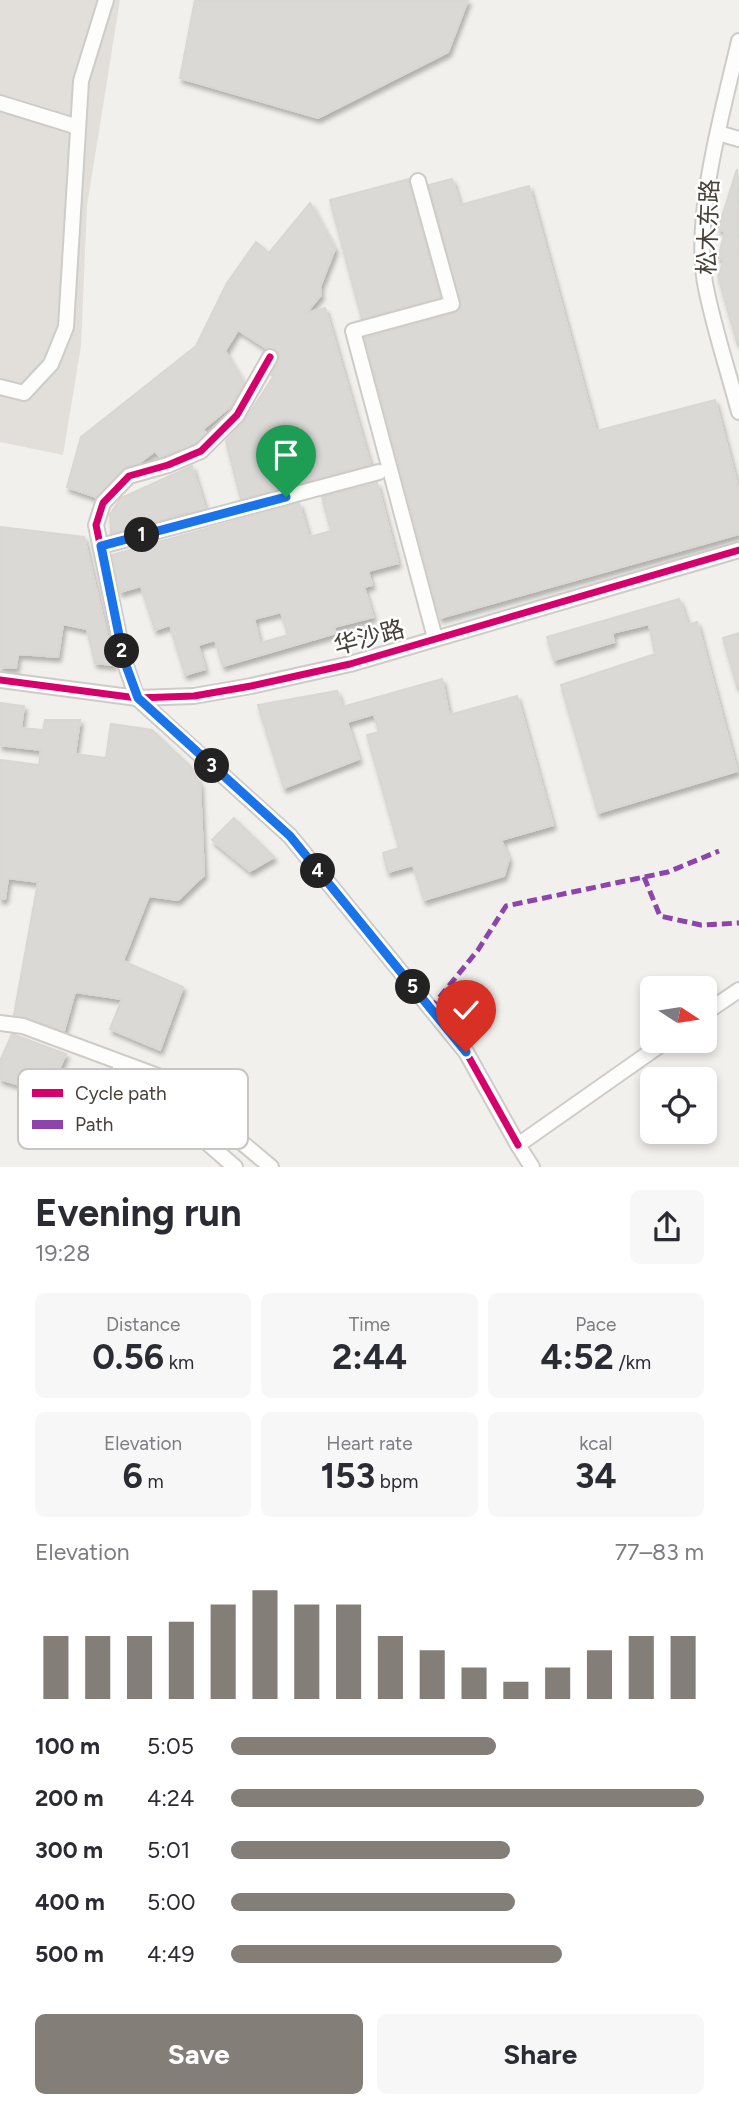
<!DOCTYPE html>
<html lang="en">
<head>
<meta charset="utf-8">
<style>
	:root { --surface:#fff; --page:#f7f7f7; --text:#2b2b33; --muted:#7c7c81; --accent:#847e78 }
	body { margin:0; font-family:Figtree,"Noto Sans SC",sans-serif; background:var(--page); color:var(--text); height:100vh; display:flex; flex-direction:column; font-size:26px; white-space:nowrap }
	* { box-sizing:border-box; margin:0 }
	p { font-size:23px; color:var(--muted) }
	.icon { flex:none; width:38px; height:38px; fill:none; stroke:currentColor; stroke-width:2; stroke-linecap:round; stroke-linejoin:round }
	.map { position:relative; height:1167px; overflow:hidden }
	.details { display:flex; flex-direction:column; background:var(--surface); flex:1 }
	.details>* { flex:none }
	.needle { width:46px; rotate:102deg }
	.fabs { position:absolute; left:640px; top:976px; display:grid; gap:14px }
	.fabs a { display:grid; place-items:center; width:77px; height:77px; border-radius:10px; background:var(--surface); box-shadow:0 4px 10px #0003; font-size:35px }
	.pin { position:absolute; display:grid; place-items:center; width:60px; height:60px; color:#fff; margin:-72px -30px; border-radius:50% 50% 50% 0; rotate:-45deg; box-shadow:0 0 7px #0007 }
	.pin .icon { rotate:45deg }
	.km { position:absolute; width:35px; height:35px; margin:-18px; border-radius:50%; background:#222; color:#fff; font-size:19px; line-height:35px; text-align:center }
	.round { display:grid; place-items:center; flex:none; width:74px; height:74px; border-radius:10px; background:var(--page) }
	.overview { display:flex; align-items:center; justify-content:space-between; height:119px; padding:0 35px }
	h1 { font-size:38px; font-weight:700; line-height:52px }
	.stats { display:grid; grid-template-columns:repeat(3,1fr); gap:10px; height:119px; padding:7px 35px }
	.stats div { display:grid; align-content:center; border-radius:10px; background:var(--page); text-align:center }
	.stats b { font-size:35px; font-weight:700 }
	.stats small { font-size:19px; font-weight:400 }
	.stats p { font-size:19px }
	.chart { height:196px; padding:14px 35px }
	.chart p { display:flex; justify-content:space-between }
	.chart svg { width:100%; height:126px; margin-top:7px; stroke:var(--accent); stroke-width:6 }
	.button { display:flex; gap:14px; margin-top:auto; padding:14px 35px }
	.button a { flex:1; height:80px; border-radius:10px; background:var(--accent); color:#fff; font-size:28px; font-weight:700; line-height:80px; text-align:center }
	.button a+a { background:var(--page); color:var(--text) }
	ul { padding:0 35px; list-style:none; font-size:23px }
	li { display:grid; grid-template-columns:112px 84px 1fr; align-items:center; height:52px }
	li i { height:18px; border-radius:9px; background:var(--accent) }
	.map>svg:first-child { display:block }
	.industrial { fill:#e2dfdb }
	.building { fill:#dbd9d5; stroke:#dad7d2; stroke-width:2; fill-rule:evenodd; filter:url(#shadow) }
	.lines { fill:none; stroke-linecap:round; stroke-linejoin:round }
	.minor-casing { stroke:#ceccc8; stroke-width:18 }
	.minor { stroke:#fdfdfc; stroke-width:14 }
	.quiet { stroke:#8e44ad; stroke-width:5; stroke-dasharray:10 5; stroke-linecap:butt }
	.cycleway-casing { stroke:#fff; stroke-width:11 }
	.cycleway { stroke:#d6006c; stroke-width:7 }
	.route-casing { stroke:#fff; stroke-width:14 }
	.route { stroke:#1a73e8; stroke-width:9 }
	.labels { text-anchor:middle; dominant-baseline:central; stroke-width:5; stroke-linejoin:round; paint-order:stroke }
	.street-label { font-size:24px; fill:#484139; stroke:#fff }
	.key { fill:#fff; stroke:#c8c6c4; stroke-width:2 }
	.key-label { font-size:19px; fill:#484139 }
</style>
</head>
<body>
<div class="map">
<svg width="739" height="1167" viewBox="0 0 739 1167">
	<defs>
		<filter id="shadow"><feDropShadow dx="2.5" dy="4.5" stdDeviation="2" flood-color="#0004"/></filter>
	</defs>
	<rect width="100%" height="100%" fill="#f2f0ec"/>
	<path class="industrial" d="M0 0H120L87 206 81 346 63 455 0 442Z"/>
	<g class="building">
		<path d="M195 0H468L448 52 318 118 180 78Z"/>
		<path d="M737 169 739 342H737L718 276 724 260 718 258 725 231 718 229Z"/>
		<path d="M409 179 440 297 362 319 330 200Z"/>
		<path d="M452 179 460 205 529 186 596 431 715 400 739 492V534L440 618 365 338 455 313 461 307 429 185Z"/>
		<path d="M310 203 335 249 320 287 321 295 306 313 325 308 370 464 241 499 226 441 245 420 277 371 271 376 280 356 275 349 266 348 238 330 225 351 244 383 230 407 203 429 206 433 196 443 160 457 155 451 139 463 126 467 96 497 67 487 81 437 196 346 227 283 256 242 269 253Z"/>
		<path d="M192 466 205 508 111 533 110 514 121 498Z"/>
		<path d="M377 483 398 563 368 571 372 585 364 587 373 617 334 627 336 633 223 666 215 640 198 645 205 669 185 675 170 625 155 630 141 586 120 592 112 555 299 503 309 537 331 531 322 497ZM281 612 288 635 260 643 254 619Z"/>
		<path d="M0 527 84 537 114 665 95 663 87 629 63 624 58 657 18 654 16 668 0 667Z"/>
		<path d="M679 599 688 625 697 622 737 771 598 813 561 685 655 654 649 624 612 633 614 642 554 660 547 637Z"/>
		<path d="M739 633V686H737L723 638Z"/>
		<path d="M442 679 449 715 517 696 553 825 501 840 509 859 504 876 424 900 413 865 388 872 383 853 399 848 367 735 379 732 374 714 347 722 359 759 284 788 258 705 337 691 342 707Z"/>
		<path d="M0 703 24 706 21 728 43 730 45 720H80L75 754 106 758 111 724 152 730 190 766 200 784 204 875 178 900 149 896 123 961 183 987 160 1050 110 1029 122 999 75 992 64 1031 14 1015 38 882 8 878 5 899H0V760L39 765 41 750 0 745Z"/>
		<path d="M234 818 274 857 250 871 212 840Z"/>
		<path d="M12 1034 66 1054 56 1076 48 1073 39 1091 0 1079V1061Z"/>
	</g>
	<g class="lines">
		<g class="minor-casing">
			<g id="minor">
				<path d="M739 41C723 110 693 214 705 283 713 326 728 370 739 412"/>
				<path d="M0 103 78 127"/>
				<path d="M718 133 739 139"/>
				<path d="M418 181 452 304 353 331 435 638"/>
				<path d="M270 357 237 415 201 451 168 465 129 476 103 503 96 525 124 660 137 698 290 836 466 1052 518 1145"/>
				<path d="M0 387 24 393 51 364 66 327 81 81 106 0"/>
				<path d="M101 546 379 472"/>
				<path d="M0 680 137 698 194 696 251 686 350 664 739 550"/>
				<path d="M705 1013 739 990"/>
				<path d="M0 1023 23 1026 166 1079 271 1167"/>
				<path d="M120 1067 235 1167"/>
				<path d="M532 1167 518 1145 666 1041"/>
			</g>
		</g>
		<use href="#minor" class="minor"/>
		<g class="quiet">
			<path d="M644 877 660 916 701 925 739 923"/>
			<path d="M430 1009 478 950 506 906 668 872 719 851"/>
		</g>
		<g class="cycleway-casing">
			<g id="cycleway">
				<path d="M270 357 237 415 201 451 168 465 129 476 103 503 96 525 124 660 137 698 290 836 466 1052 518 1145"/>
				<path d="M0 680 137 698 194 696 251 686 350 664 739 550"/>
			</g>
		</g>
		<use href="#cycleway" class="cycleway"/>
	</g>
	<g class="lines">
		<g class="route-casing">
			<path id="route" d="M286 497 101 546 124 660 138 698 290 836 466 1052"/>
		</g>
		<use href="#route" class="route"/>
	</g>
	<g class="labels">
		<g class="street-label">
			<text transform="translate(708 227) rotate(-88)">松木东路</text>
			<text transform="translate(369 637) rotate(-15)">华沙路</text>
		</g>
	</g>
	<rect x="18" y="1069" width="230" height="80" rx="10" class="key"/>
	<rect x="32" y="1089" width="31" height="8" fill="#d6006c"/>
	<rect x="32" y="1120" width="31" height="9" fill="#8e44ad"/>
	<g class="key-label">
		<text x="75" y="1100">Cycle path</text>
		<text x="75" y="1131">Path</text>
	</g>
</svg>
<div class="fabs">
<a><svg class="needle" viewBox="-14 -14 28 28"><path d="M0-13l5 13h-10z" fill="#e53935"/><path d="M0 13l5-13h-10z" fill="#7c7c81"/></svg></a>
<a><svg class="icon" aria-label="locate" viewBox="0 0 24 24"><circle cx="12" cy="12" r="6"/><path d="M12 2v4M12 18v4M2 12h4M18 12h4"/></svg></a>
</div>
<div class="pin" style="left:286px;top:497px;background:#1e9e55"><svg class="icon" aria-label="arrive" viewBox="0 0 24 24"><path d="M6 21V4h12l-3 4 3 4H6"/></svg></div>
<div class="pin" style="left:466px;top:1052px;background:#d93025"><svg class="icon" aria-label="check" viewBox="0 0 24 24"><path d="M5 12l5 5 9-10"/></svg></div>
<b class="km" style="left:142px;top:535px">1</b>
<b class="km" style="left:122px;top:651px">2</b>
<b class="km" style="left:212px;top:766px">3</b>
<b class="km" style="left:318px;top:871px">4</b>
<b class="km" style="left:413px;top:987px">5</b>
</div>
<section class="details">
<div class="overview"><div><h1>Evening run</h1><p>19:28</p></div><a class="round"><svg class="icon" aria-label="share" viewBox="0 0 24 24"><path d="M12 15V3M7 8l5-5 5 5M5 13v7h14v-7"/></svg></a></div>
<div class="stats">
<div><p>Distance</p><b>0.56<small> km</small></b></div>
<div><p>Time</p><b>2:44</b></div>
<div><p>Pace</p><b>4:52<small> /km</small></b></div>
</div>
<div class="stats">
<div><p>Elevation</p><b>6<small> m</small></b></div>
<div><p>Heart rate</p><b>153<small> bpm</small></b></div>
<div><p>kcal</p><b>34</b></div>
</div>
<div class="chart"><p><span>Elevation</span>77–83 m</p>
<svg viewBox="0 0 160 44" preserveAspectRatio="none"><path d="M5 44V22M15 44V22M25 44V22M35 44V17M45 44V11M55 44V6M65 44V11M75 44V11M85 44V22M95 44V27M105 44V33M115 44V38M125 44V33M135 44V27M145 44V22M155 44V22"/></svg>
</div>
<ul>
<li><b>100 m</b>5:05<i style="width:56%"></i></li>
<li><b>200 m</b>4:24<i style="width:100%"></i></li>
<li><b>300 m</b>5:01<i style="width:59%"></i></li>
<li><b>400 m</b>5:00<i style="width:60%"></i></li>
<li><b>500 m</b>4:49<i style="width:70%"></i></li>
</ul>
<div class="button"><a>Save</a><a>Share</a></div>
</section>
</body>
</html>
